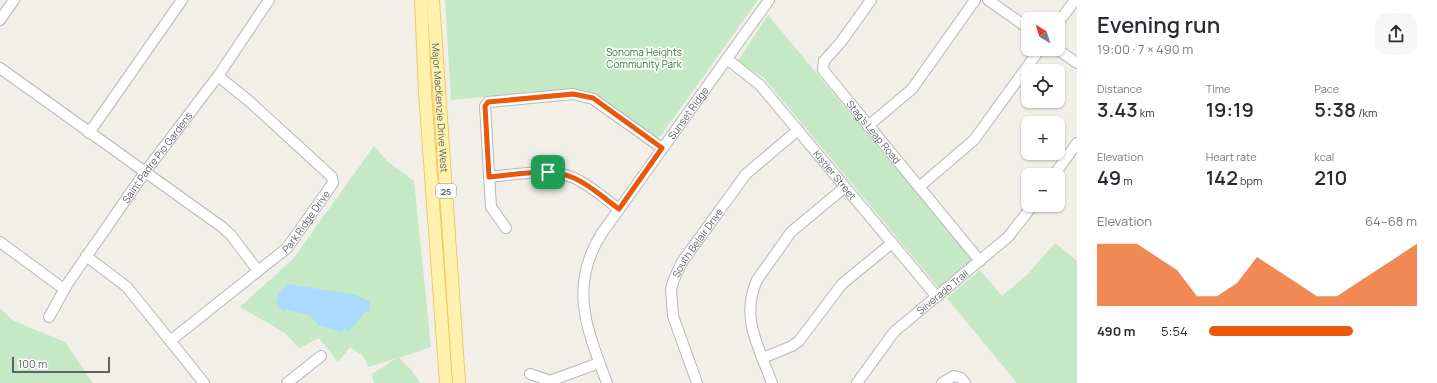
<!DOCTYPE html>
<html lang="en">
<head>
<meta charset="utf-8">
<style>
	:root { --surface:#fff; --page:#f7f7f7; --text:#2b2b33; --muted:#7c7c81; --accent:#ea580c }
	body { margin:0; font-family:Manrope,sans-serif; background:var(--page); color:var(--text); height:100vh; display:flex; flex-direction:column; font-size:15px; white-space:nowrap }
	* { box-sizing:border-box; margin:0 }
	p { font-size:13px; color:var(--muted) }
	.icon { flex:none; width:22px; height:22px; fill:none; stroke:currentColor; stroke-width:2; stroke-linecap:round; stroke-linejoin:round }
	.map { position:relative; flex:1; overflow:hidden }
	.details { display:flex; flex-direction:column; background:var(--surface); width:360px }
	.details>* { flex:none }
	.needle { width:26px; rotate:322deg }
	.controls { position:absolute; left:1021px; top:12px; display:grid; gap:8px }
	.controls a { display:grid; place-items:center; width:44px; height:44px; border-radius:8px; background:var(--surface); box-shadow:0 1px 3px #0004; font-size:20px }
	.scale { position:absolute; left:12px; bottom:10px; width:98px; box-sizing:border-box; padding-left:4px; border:2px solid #5f6368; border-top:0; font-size:11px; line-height:14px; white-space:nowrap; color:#5f6368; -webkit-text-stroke:3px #fff; paint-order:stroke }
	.pin { position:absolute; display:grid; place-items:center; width:34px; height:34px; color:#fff; margin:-17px; border-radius:8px; box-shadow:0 2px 6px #0006 }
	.round { display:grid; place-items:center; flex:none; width:42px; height:42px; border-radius:12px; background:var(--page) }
	.overview { display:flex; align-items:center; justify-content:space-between; height:68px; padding:0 20px }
	h1 { font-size:22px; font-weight:600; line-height:30px }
	.stats { display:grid; grid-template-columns:repeat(3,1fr); gap:6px; height:68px; padding:4px 20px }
	.stats div { display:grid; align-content:center }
	.stats b { font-size:20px; font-weight:600 }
	.stats small { font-size:11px; font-weight:400 }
	.stats p { font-size:11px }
	.chart { height:112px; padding:8px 20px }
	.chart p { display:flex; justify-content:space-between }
	.chart svg { width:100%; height:72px; margin-top:4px; fill:var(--accent); opacity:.7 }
	ul { padding:0 20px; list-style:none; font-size:13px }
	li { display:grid; grid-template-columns:64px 48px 1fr; align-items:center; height:30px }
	li i { height:10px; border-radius:5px; background:var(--accent) }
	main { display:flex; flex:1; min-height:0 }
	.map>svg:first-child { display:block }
	.green { fill:#c5e8c5 }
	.water { fill:#aadaff }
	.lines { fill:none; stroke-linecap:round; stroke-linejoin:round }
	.minor-casing { stroke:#b5b8bc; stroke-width:12 }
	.major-casing { stroke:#f2c960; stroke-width:14 }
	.minor { stroke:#fff; stroke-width:10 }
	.major { stroke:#fff2af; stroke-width:12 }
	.route-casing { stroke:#fff; stroke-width:8 }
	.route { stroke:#ea580c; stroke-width:5 }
	.labels { text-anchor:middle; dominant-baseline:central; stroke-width:3.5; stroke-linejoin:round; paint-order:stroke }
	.shield { fill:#fff; stroke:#8f9295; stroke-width:1 }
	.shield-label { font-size:9px; font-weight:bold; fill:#5f6368 }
	.park-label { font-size:10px; fill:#348238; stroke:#fff }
	.street-label { font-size:10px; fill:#5f6368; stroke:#fff }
</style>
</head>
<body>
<main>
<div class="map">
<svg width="1077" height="383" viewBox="0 0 1077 383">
	<rect width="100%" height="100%" fill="#f1efe8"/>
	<g class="green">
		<path d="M445 0H758L662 134 657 138 605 102 527 93 451 100Z"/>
		<path d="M768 15 971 258 969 264 940 287H938L764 78 738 61Z"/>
		<path d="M374 146 387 161 414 181 431 347 399 358 412 371 420 383H374L372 374 397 358 369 367 363 356 350 347 338 362 319 338 299 348 285 333 240 307 293 259Z"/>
		<path d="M1055 243 1077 261V383H1017L947 298 980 270 1002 296 1027 275Z"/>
		<path d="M0 309 14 321 65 342 93 383H0Z"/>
	</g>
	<path class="water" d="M288 284 356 295 370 302 369 312H365L352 328 347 331 344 329 341 332 318 325 310 315 286 310 284 312 276 304 279 293Z"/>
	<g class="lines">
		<g class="minor-casing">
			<g id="minor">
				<path id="s1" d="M871 0 841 42 824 61 823 70 980 261"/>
				<path d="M988 0 1028 28"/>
				<path d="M0 20 14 0"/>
				<path d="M1058 23 1075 0"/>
				<path d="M1057 49 1077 63"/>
				<path id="s2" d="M727 59 760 85 937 297"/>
				<path d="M0 68 222 227 231 235 258 271"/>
				<path d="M868 126 912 89 975 0"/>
				<path d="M89 133 182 0"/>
				<path d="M1054 175 1077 143"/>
				<path d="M489 177C515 175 549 167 574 178 590 185 605 199 619 209"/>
				<path d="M919 187 974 140 1040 49"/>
				<path d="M506 228 491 207 485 106 488 102 573 94 593 99 662 148"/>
				<path d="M0 242 64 289"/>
				<path d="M86 256 127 287 204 383"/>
				<path id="s3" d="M49 317 68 283 145 172 218 76 269 0"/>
				<path id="s4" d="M170 341 287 248 333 183 332 177 249 101 218 76"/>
				<path d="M763 358 792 346 799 341 842 284 892 243"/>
				<path d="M530 374 550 381 599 363"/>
				<path d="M287 383 321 356"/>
				<path id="s5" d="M607 383C587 330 568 286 602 233L769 0"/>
				<path id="s6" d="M697 383 673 316 671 289 674 279 682 262 746 174 798 130"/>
				<path d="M772 383C759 347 740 318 757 280L791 232 845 187"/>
				<path id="s7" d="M857 383 894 332 1008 237 1033 205"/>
				<path d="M942 383 954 376 961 378 965 383"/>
			</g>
		</g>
		<g class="major-casing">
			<g id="major">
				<path d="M421 0 425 92 446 383"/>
				<path id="s8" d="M433 0 459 383"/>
			</g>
		</g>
		<use href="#minor" class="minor"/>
		<use href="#major" class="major"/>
	</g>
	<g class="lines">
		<g class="route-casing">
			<path id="route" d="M573 94 593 98 662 148 619 209C605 199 590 185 574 178 549 167 515 175 489 177L485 106 488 102Z"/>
		</g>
		<use href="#route" class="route"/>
	</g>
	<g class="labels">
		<rect class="shield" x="436" y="184" width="20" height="14" rx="3"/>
		<g class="shield-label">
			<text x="446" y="191">25</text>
		</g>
		<g class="park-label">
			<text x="644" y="52">Sonoma Heights<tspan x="644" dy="12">Community Park</tspan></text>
		</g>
		<g class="street-label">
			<text stroke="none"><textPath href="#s8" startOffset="108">Major MacKenzie Drive West</textPath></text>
			<text stroke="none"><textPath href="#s5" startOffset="305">Sunset Ridge</textPath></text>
			<text stroke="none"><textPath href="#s1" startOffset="166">Stag's Leap Road</textPath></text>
			<text stroke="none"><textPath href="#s3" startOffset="193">Saint Padre Pio Gardens</textPath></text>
			<text stroke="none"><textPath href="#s2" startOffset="159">Kistler Street</textPath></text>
			<text stroke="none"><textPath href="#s4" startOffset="182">Park Ridge Drive</textPath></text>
			<text stroke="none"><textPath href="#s6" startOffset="152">South Belair Drive</textPath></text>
			<text stroke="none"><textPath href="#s7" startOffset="126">Silverado Trail</textPath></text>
		</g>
	</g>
</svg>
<div class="controls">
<a><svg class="needle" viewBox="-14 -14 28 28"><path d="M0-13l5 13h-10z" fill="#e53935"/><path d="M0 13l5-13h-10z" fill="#7c7c81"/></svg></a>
<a><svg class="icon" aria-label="locate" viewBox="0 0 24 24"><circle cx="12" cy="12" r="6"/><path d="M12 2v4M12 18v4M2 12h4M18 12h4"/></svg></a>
<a>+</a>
<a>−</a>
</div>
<div class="scale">100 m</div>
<div class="pin" style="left:548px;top:172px;background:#1e9e55"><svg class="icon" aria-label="arrive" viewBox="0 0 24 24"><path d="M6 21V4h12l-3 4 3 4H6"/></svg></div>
</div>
<section class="details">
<div class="overview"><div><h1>Evening run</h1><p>19:00 · 7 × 490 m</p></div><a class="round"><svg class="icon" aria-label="share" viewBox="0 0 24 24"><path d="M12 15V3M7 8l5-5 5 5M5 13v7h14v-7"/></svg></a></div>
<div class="stats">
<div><p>Distance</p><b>3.43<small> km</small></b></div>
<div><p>Time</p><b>19:19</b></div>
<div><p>Pace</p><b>5:38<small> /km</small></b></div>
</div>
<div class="stats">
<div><p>Elevation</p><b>49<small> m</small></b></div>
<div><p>Heart rate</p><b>142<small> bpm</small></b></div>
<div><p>kcal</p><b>210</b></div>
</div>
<div class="chart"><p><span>Elevation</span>64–68 m</p>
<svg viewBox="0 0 160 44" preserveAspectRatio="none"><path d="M0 44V6L10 6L20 6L30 14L40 22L50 38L60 38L70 30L80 14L90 22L100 30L110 38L120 38L130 30L140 22L150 14L160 6V44z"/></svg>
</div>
<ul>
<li><b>490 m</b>5:54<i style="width:69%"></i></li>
</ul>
</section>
</main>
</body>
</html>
